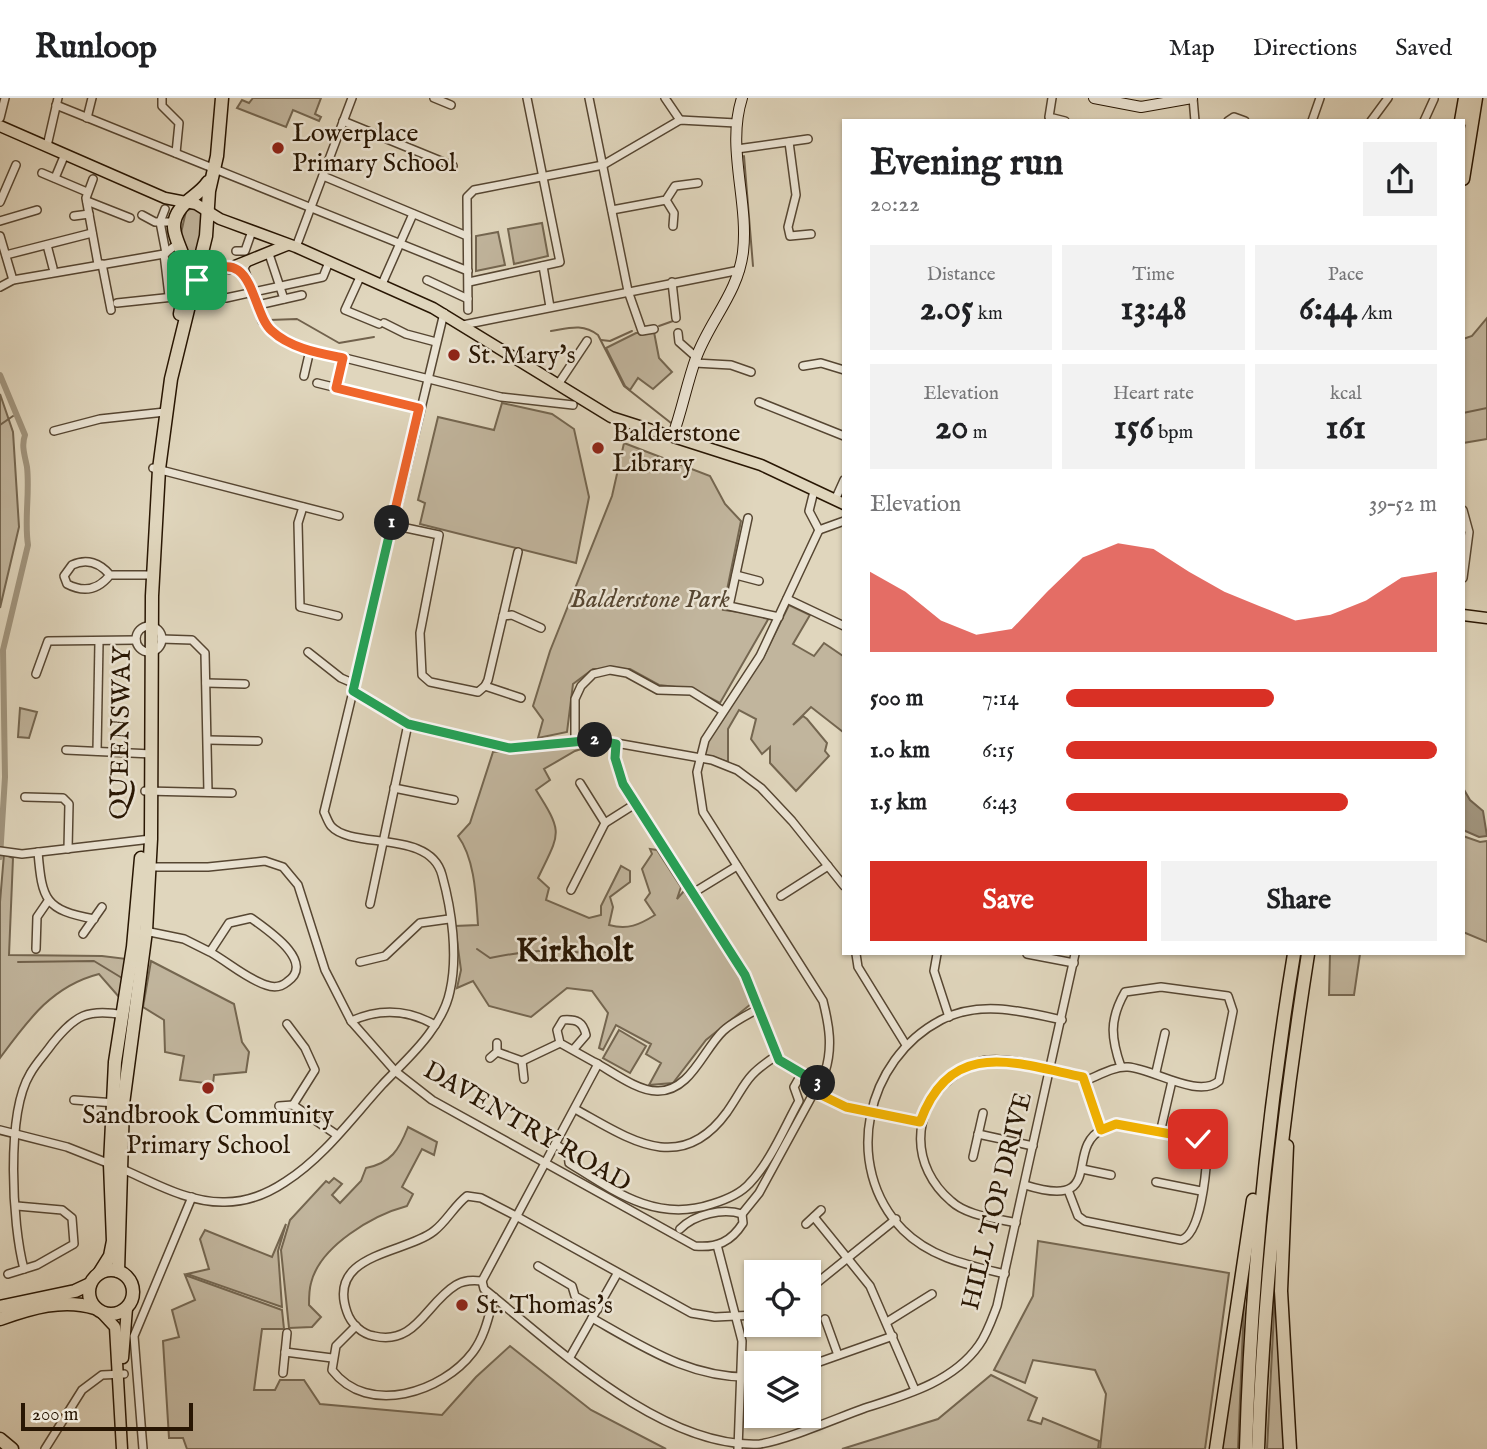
<!DOCTYPE html>
<html lang="en">
<head>
<meta charset="utf-8">
<style>
	:root { --surface:#fff; --page:#f2f2f2; --text:#202124; --muted:#757577; --line:#e0e0e0; --accent:#d93025 }
	body { margin:0; font-family:"IM FELL English",serif; background:var(--page); color:var(--text); height:100vh; display:flex; flex-direction:column; font-size:26px; white-space:nowrap }
	* { box-sizing:border-box; margin:0 }
	p { font-size:23px; color:var(--muted) }
	.icon { flex:none; width:38px; height:38px; fill:none; stroke:currentColor; stroke-width:2; stroke-linecap:round; stroke-linejoin:round }
	.map { position:relative; flex:1; overflow:hidden }
	.panel { position:absolute; left:842px; top:21px; width:623px; height:836px; display:flex; flex-direction:column; background:var(--surface); border-radius:0px; box-shadow:0 2px 5px #0004 }
	.panel>* { flex:none }
	.fabs { position:absolute; left:744px; top:1162px; display:grid; gap:14px }
	.fabs a { display:grid; place-items:center; width:77px; height:77px; border-radius:0px; background:var(--surface); box-shadow:0 2px 5px #0004; font-size:35px }
	.scale { position:absolute; left:21px; bottom:18px; width:172px; box-sizing:border-box; padding-left:7px; border:4px solid #281603; border-top:0; font-size:19px; line-height:24px; white-space:nowrap; color:#281603; -webkit-text-stroke:5px #ebe4d4; paint-order:stroke }
	.pin { position:absolute; display:grid; place-items:center; width:60px; height:60px; color:#fff; margin:-30px; border-radius:14px; box-shadow:0 4px 10px #0006 }
	.km { position:absolute; width:35px; height:35px; margin:-18px; border-radius:50%; background:#222; color:#fff; font-size:19px; line-height:35px; text-align:center }
	.round { display:grid; place-items:center; flex:none; width:74px; height:74px; border-radius:0px; background:var(--page) }
	.summary { display:flex; align-items:center; justify-content:space-between; height:119px; padding:0 28px }
	h1 { font-size:38px; font-weight:800; line-height:52px }
	.metrics { display:grid; grid-template-columns:repeat(3,1fr); gap:10px; height:119px; padding:7px 28px }
	.metrics div { display:grid; align-content:center; border-radius:0px; background:var(--page); text-align:center }
	.metrics b { font-size:35px; font-weight:800 }
	.metrics small { font-size:19px; font-weight:400 }
	.metrics p { font-size:19px }
	.chart { height:196px; padding:14px 28px }
	.chart p { display:flex; justify-content:space-between }
	.chart svg { width:100%; height:126px; margin-top:7px; fill:var(--accent); opacity:.7 }
	.cta { display:flex; gap:14px; margin-top:auto; padding:14px 28px }
	.cta a { flex:1; height:80px; border-radius:0px; background:var(--accent); color:#fff; font-size:28px; font-weight:800; line-height:80px; text-align:center }
	.cta a+a { background:var(--page); color:var(--text) }
	ul { padding:0 28px; list-style:none; font-size:23px }
	li { display:grid; grid-template-columns:112px 84px 1fr; align-items:center; height:52px }
	li i { height:18px; border-radius:9px; background:var(--accent) }
	header { display:flex; align-items:center; gap:42px; box-sizing:border-box; height:98px; padding:0 35px; background:var(--surface); border-bottom:2px solid var(--line) }
	header strong { font-size:33px }
	nav { display:flex; gap:38px; margin-inline-start:auto; font-size:24px }
	.map>svg:first-child { display:block }
	.green { fill:#c1b59d; stroke:#746650; stroke-width:2 }
	.water { fill:#a1957e; stroke:#71624d; stroke-width:2 }
	.lines { fill:none; stroke-linecap:round; stroke-linejoin:round }
	.stream { stroke:#71624d; stroke-width:2 }
	.canal { stroke:#a1957e; stroke-width:6 }
	.street-casing { stroke:#564632; stroke-width:10 }
	.secondary-casing { stroke:#281603; stroke-width:12 }
	.primary-casing { stroke:#281603; stroke-width:13 }
	.highway-casing { stroke:#281603; stroke-width:15 }
	.street { stroke:#ebe4d4; stroke-width:7 }
	.secondary { stroke:#ebe4d4; stroke-width:10 }
	.primary { stroke:#e0d6bd; stroke-width:10 }
	.highway { stroke:#e0d6bd; stroke-width:12 }
	.split-1-casing { stroke:#fff; stroke-width:14 }
	.split-2-casing { stroke:#fff; stroke-width:14 }
	.split-3-casing { stroke:#fff; stroke-width:14 }
	.split-4-casing { stroke:#fff; stroke-width:14 }
	.split-1 { stroke:#f0652b; stroke-width:9 }
	.split-2 { stroke:#22a559; stroke-width:9 }
	.split-3 { stroke:#22a559; stroke-width:9 }
	.split-4 { stroke:#f5b400; stroke-width:9 }
	.poi-dot { fill:#8f2418; stroke:#ebe4d4; stroke-width:2.5 }
	.labels { text-anchor:middle; dominant-baseline:central; stroke-width:5; stroke-linejoin:round; paint-order:stroke }
	.poi-label { font-size:26px; fill:#281603; stroke:#ebe4d4; text-anchor:start }
	.park-label { font-size:26px; font-style:italic; fill:#564631; stroke:#ebe4d4 }
	.street-label { font-size:26px; fill:#281603; stroke:#ebe4d4 }
	.district-label { font-size:33px; font-weight:bold; fill:#281603; stroke:#ebe4d4 }
</style>
</head>
<body>
<header>
<strong>Runloop</strong>
<nav><a>Map</a><a>Directions</a><a>Saved</a></nav>
</header>
<div class="map">
<svg width="1487" height="1351" viewBox="0 0 1487 1351">
	<rect width="100%" height="100%" fill="#e0d6bd"/>
	<filter id="stains"><feTurbulence type="fractalNoise" baseFrequency=".00286" numOctaves="4"/><feColorMatrix values="0 0 0 0 .2 0 0 0 0 .09 0 0 0 0 .02 0 0 0 .5 -.17"/></filter>
	<radialGradient id="worn" r=".72"><stop offset=".6" stop-color="#630" stop-opacity="0"/><stop offset="1" stop-color="#630" stop-opacity=".3"/></radialGradient>
	<g class="green">
		<path d="M253 0H321L315 16 321 19 319 23 293 12 286 29 237 10 242 2 249 5Z"/>
		<path d="M194 109 203 113 199 161 188 158 181 135 186 113Z"/>
		<path d="M542 125 548 158 514 166 508 131Z"/>
		<path d="M498 134 505 167 476 173V138Z"/>
		<path d="M1487 220V341L1463 345V241L1472 238Z"/>
		<path d="M654 234 659 260 672 274 653 291 638 280 630 292 625 288 606 250 636 235Z"/>
		<path d="M0 296 13 334 19 429 0 510Z"/>
		<path d="M502 305 552 316 574 331 589 399 576 465 420 426 425 405 418 402 438 319 494 332Z"/>
		<path d="M624 345 710 378 725 406 741 423 723 512 770 518 720 605 693 591 659 587 630 571H593L573 586 567 634 538 640 543 622 533 608 550 553 612 398Z"/>
		<path d="M789 507 810 517 793 546 814 558 824 545 843 558V634L811 609 793 627 803 618 807 621 827 645 825 653 829 658 796 693 770 665V649L762 656 751 641 756 621 739 612 728 631V664L703 656 708 642 764 558Z"/>
		<path d="M20 610 37 614 29 640 18 639Z"/>
		<path d="M574 646H597L575 653 544 671 550 682 536 692C564 736 560 734 538 780L549 790 546 802 589 820 601 817V808L621 768 630 773V784L610 799 613 809 609 827C628 832 639 827 655 817L645 802 650 795 642 771 652 756 650 751 657 752 681 789 677 801 684 793 745 885 751 906 706 942 673 985 649 987 661 965 646 956 651 946 616 927 603 952 599 950 608 915 592 893 567 890 531 919 489 908 473 883 457 890 461 872 455 828 478 827C476 799 475 761 458 738L470 725 493 654Z"/>
		<path d="M1463 738 1480 744 1487 743V844L1463 834Z"/>
		<path d="M4 756 13 760 9 857 102 858 127 861 121 897 119 899 99 876C52 888 28 922 0 960V804Z"/>
		<path d="M1330 856H1360L1354 897H1329Z"/>
		<path d="M151 863 234 906 242 944 249 954 246 974 214 977 213 986 180 982 184 958 165 954 164 922 143 909Z"/>
		<path d="M619 932 646 948 630 975 603 960Z"/>
		<path d="M408 1029 437 1044 434 1057 422 1051 402 1089 413 1096 407 1108C373 1117 320 1148 311 1185 309 1192 309 1200 309 1207L321 1219 312 1229 289 1230 281 1152 290 1122 326 1083 329 1085 334 1080 342 1086 332 1097 340 1105 361 1083 366 1070C391 1065 399 1052 408 1029Z"/>
		<path d="M286 1126 278 1153 282 1209 187 1176 209 1171 200 1141 205 1132 272 1159Z"/>
		<path d="M1038 1143 1229 1175 1205 1351H1100L1106 1296 1095 1272 1033 1262 1025 1285 994 1272 1033 1198Z"/>
		<path d="M1276 1176 1286 1351H1267Z"/>
		<path d="M185 1177 282 1212 284 1231H262L254 1292H275L280 1282H304L320 1306 442 1317 476 1279 510 1248 591 1312 666 1351H187L183 1340H169L163 1243 179 1239 172 1212 195 1202Z"/>
		<path d="M1244 1206 1238 1351H1220Z"/>
		<path d="M991 1277 1037 1300 1028 1322 1041 1326 1043 1320 1099 1343 1098 1351H842L938 1321Z"/>
	</g>
	<path class="water" d="M1463 690 1470 702 1483 713 1487 738 1479 739 1463 732Z"/>
	<g class="lines">
		<g class="stream">
			<path d="M744 58 753 168"/>
			<path d="M269 222 297 221 339 245 374 239"/>
			<path d="M659 228 673 223"/>
			<path d="M551 233C569 230 583 225 598 237L624 288 671 325"/>
			<path d="M601 242 610 243 632 233"/>
			<path d="M1463 315 1487 310"/>
			<path d="M0 327 13 318"/>
			<path d="M477 851 490 860C519 854 559 849 587 856 594 858 601 853 609 854 616 855 622 858 630 858"/>
			<path d="M18 864 94 863 122 880"/>
		</g>
		<path class="canal" d="M0 277 25 337C21 348 25 358 27 369 30 396 24 421 28 447L3 552 5 679 0 759"/>
		<g class="street-casing">
			<g id="street">
				<path d="M162 0V8L179 25 176 55"/>
				<path d="M434 0 451 7"/>
				<path d="M589 0 628 193 642 233 654 231"/>
				<path d="M665 0 680 22"/>
				<path d="M1052 0 1049 19 1065 23"/>
				<path d="M1193 0 1195 23"/>
				<path d="M56 7 468 173"/>
				<path d="M0 20 5 0"/>
				<path d="M87 20 92 0"/>
				<path d="M343 23 453 68"/>
				<path d="M1228 23 1234 19 1245 23"/>
				<path d="M1312 23 1320 0"/>
				<path d="M1371 23 1388 0"/>
				<path d="M1424 23 1434 1"/>
				<path d="M789 44 796 97 788 129 790 138 811 136"/>
				<path d="M47 48 58 0"/>
				<path d="M737 51 808 41"/>
				<path d="M42 75 87 94"/>
				<path d="M323 78 467 138"/>
				<path d="M55 80 65 56"/>
				<path d="M93 81 86 100 98 166"/>
				<path d="M666 102 674 115 673 128"/>
				<path d="M87 103 130 120"/>
				<path d="M0 104 16 67"/>
				<path d="M165 111 160 124 166 155"/>
				<path d="M612 112 666 102 675 88 698 85"/>
				<path d="M142 117 155 124H174"/>
				<path d="M74 118 89 116"/>
				<path d="M0 123 37 112"/>
				<path d="M0 138 13 182"/>
				<path d="M47 147 53 170"/>
				<path d="M296 149 352 0"/>
				<path d="M236 153H245L252 133"/>
				<path d="M164 156 169 198"/>
				<path d="M6 157 92 135"/>
				<path d="M270 159 284 201"/>
				<path d="M249 162 244 170 262 223 278 238 301 249 501 299 573 307"/>
				<path d="M102 166 111 212"/>
				<path d="M543 168 550 209"/>
				<path d="M361 177 345 212 379 226"/>
				<path d="M427 182 468 201"/>
				<path d="M469 184 560 164 527 0"/>
				<path d="M672 184 676 220"/>
				<path d="M382 186 413 116"/>
				<path d="M0 189 13 182 164 156 176 147"/>
				<path d="M226 200 323 179 329 164"/>
				<path d="M117 205 183 198"/>
				<path d="M258 207 302 197"/>
				<path d="M468 212 467 99 474 92 603 67 680 22 736 25"/>
				<path d="M384 225 406 236 436 244"/>
				<path d="M463 227 740 172"/>
				<path d="M678 235 679 244 696 259"/>
				<path d="M695 265 731 267 751 274"/>
				<path d="M803 268 821 265 844 272"/>
				<path d="M304 278 310 252"/>
				<path d="M317 285 419 310"/>
				<path d="M559 285 587 243"/>
				<path d="M336 290 343 260"/>
				<path d="M759 304 844 338"/>
				<path d="M54 333 100 321 165 314"/>
				<path d="M153 370 339 418"/>
				<path d="M814 393 809 413 819 432"/>
				<path d="M835 402 844 382"/>
				<path d="M303 409 298 425 300 509 338 518"/>
				<path d="M1463 412 1469 434 1463 480"/>
				<path d="M748 420 729 508 779 519"/>
				<path d="M392 427 439 437 420 535 422 577 430 584 478 594 485 588 488 582 518 454"/>
				<path d="M819 432 844 423"/>
				<path d="M110 477C100 465 87 460 72 467L64 478 67 486C84 495 98 492 110 477H153"/>
				<path d="M736 477 759 483"/>
				<path d="M787 501 844 528"/>
				<path d="M503 518 512 517 541 530"/>
				<circle cx="149" cy="541" r="13"/>
				<path d="M161 541 192 542 205 555 208 694"/>
				<path d="M308 554 341 580 355 586"/>
				<path d="M36 576 48 543 136 542"/>
				<path d="M206 585 245 586"/>
				<path d="M485 588 521 600"/>
				<path d="M353 593 408 626 510 650 599 642 712 662 737 672 761 690 792 723 844 788"/>
				<path d="M208 642 258 643"/>
				<path d="M575 642V601L581 588 593 576 610 572 627 575 658 592 691 593 723 613"/>
				<path d="M616 646 615 660 623 686 745 877C752 893 773 957 781 964 792 972 807 978 820 985"/>
				<path d="M66 652 152 656"/>
				<path d="M97 653 99 544"/>
				<path d="M394 690 454 702"/>
				<path d="M145 693 232 695"/>
				<path d="M25 699 63 700 69 706 68 751"/>
				<path d="M605 725 635 706"/>
				<path d="M0 753 22 756 151 741"/>
				<path d="M38 754C42 802 45 812 94 821"/>
				<path d="M147 769H208L265 763 283 769 298 787 325 872 351 923 395 973 432 1002 695 1148C717 1150 731 1144 743 1125L742 1116"/>
				<path d="M571 792 605 725 580 685"/>
				<path d="M693 795 737 768"/>
				<path d="M781 798 828 768"/>
				<path d="M370 806 408 626"/>
				<path d="M145 833 184 841 210 854 229 825 251 820C266 831 317 864 287 884 281 889 274 890 266 887 247 881 228 864 210 854"/>
				<path d="M83 836 102 809"/>
				<path d="M36 851 37 819 48 803"/>
				<path d="M856 856 858 869 906 947"/>
				<path d="M937 856 934 873 949 919"/>
				<path d="M1027 856 1074 865"/>
				<path d="M360 864 385 858 420 825 449 821"/>
				<path d="M351 923C380 910 409 912 435 927"/>
				<path d="M287 926 305 950 315 972 293 1007"/>
				<path d="M573 952 586 937C583 924 577 921 563 922L557 932 560 945 594 964 598 966C614 975 638 993 657 993 690 994 703 952 723 933 734 923 747 917 760 910"/>
				<path d="M497 954 522 963 560 945"/>
				<path d="M490 960 497 954V945"/>
				<path d="M522 963 524 981"/>
				<path d="M1156 974 1165 935"/>
				<path d="M1085 983C1098 978 1114 968 1128 969 1154 971 1198 1001 1219 983L1233 913 1228 898 1161 889 1125 894C1109 922 1111 940 1121 969"/>
				<path d="M815 994 846 1009 920 1024"/>
				<path d="M74 1002 116 1005"/>
				<path d="M279 1008 293 1007 337 1037"/>
				<path d="M575 1011C628 1040 680 1079 727 1014 747 985 744 979 776 958"/>
				<path d="M0 1032 67 1049 110 1066"/>
				<path d="M978 1036 1033 1048"/>
				<path d="M555 1046 568 1054 569 1065C614 1093 656 1125 712 1106 725 1102 740 1096 749 1086 771 1063 784 1030 799 1003L794 989 802 975"/>
				<path d="M973 1059 983 1015"/>
				<path d="M120 1070C153 1084 188 1105 225 1104 247 1104 267 1096 285 1084 323 1060 352 1020 382 987 398 970 416 954 429 936 438 924 447 908 450 893 458 858 452 813 442 777 430 731 352 752 331 728 328 724 326 718 324 714L444 215"/>
				<path d="M1082 1071 1111 1077"/>
				<path d="M1156 1084 1201 1093"/>
				<path d="M1025 1087C1108 1113 1063 1050 1103 1031 1107 1029 1113 1026 1118 1026 1132 1026 1147 1032 1160 1035"/>
				<path d="M1068 1092 1078 1118 1085 1123 1181 1142C1201 1136 1206 1075 1207 1055L1198 1041 1160 1035 1172 983"/>
				<path d="M742 1116 759 1095 825 974C833 949 829 927 823 903L703 714 697 674 705 642 760 558 819 432"/>
				<path d="M814 1119 870 1188 915 1292"/>
				<path d="M1016 1125C996 1120 967 1118 951 1103 911 1069 910 1013 951 980 961 972 976 962 989 962 1019 960 1053 973 1083 979L1101 1032"/>
				<path d="M806 1126 821 1112"/>
				<path d="M680 1131C695 1116 723 1110 742 1116"/>
				<path d="M717 1147 742 1243 738 1351"/>
				<path d="M538 1168 572 1188 575 1198 598 1211"/>
				<path d="M24 1171C12 1126 6 1016 30 976 36 965 45 956 52 946 75 917 88 910 124 917"/>
				<path d="M8 1176 37 1167 74 1146 72 1120 62 1112 17 1108"/>
				<path d="M1005 1176C968 1167 931 1160 903 1132 841 1068 866 961 941 922 979 902 1022 913 1062 922"/>
				<path d="M482 1183 484 1191C554 1247 662 1351 760 1346 787 1342 837 1320 865 1310 906 1297 953 1284 979 1247 987 1236 992 1221 997 1208L1075 856"/>
				<path d="M482 1183C472 1182 464 1182 456 1187 426 1205 416 1248 374 1238 362 1236 351 1226 347 1214 326 1155 405 1156 434 1133 447 1123 454 1108 467 1098L481 1100 516 1118 691 1215 715 1219 756 1217"/>
				<path d="M482 1183 598 966"/>
				<path d="M808 1192 896 1121"/>
				<path d="M592 1220C645 1250 693 1282 756 1279"/>
				<path d="M825 1221 838 1257"/>
				<path d="M887 1224 932 1196"/>
				<path d="M356 1228 336 1248 332 1272C368 1319 443 1294 473 1254 485 1238 489 1217 494 1199"/>
				<path d="M285 1254 332 1260"/>
				<path d="M570 1259 617 1176"/>
				<path d="M808 1268 893 1238"/>
				<path d="M283 1275 287 1235"/>
				<path d="M45 1351 82 1292 102 1277 124 1276"/>
				<path d="M143 1351 134 1238 192 1099"/>
			</g>
		</g>
		<g class="secondary-casing">
			<g id="secondary">
				<path d="M1094 0 1141 9 1192 0"/>
				<path d="M673 337C682 312 687 285 696 260 710 222 738 195 743 154 749 103 726 50 742 0"/>
			</g>
		</g>
		<g class="primary-casing">
			<g id="primary">
				<path d="M0 28 165 100 196 106 220 121 296 149 433 210 611 319 761 367 844 406"/>
				<path d="M193 164 230 170 287 147"/>
				<path d="M1463 517 1487 520"/>
				<path d="M101 1214 115 1229 122 1351"/>
				<path d="M123 1260 127 1210"/>
			</g>
		</g>
		<g class="highway-casing">
			<g id="highway">
				<path d="M1461 23 1465 0"/>
				<path d="M1463 81 1476 0"/>
				<path d="M180 216C183 200 189 177 184 161 179 143 166 129 181 110 188 100 200 96 208 84"/>
				<path d="M1287 1048 1281 1193 1290 1351"/>
				<circle cx="111" cy="1194" r="22"/>
				<path d="M118 1173 123 1006 146 833 151 741 152 498 159 371 171 281 206 138 209 93 217 58 222 0"/>
				<path d="M100 1174 110 1158 113 1143 110 1066 115 964 133 849 141 760"/>
				<path d="M0 1209 75 1193 90 1186"/>
				<path d="M0 1221C31 1210 63 1200 95 1210"/>
				<path d="M0 1341 12 1351"/>
				<path d="M1216 1351 1253 1102"/>
				<path d="M1246 1351C1251 1184 1267 1020 1294 856"/>
				<path d="M1258 1351C1264 1184 1282 1021 1308 856"/>
			</g>
		</g>
		<use href="#street" class="street"/>
		<use href="#secondary" class="secondary"/>
		<use href="#primary" class="primary"/>
		<use href="#highway" class="highway"/>
	</g>
	<g class="lines">
		<g class="split-1-casing">
			<path id="split-1" d="M197 182C255 138 250 215 272 233 290 250 319 255 343 260L336 290 419 310 392 425"/>
		</g>
		<g class="split-2-casing">
			<path id="split-2" d="M392 425 353 593 408 626 510 650 595 642"/>
		</g>
		<g class="split-3-casing">
			<path id="split-3" d="M595 642 616 646 615 660 623 686 745 877 779 962 818 985"/>
		</g>
		<g class="split-4-casing">
			<path id="split-4" d="M818 985 815 994 846 1009 920 1024C951 939 1015 965 1083 979L1101 1032 1116 1026 1198 1041"/>
		</g>
		<use href="#split-1" class="split-1"/>
		<use href="#split-2" class="split-2"/>
		<use href="#split-3" class="split-3"/>
		<use href="#split-4" class="split-4"/>
	</g>
	<g class="poi-dot">
		<circle cx="278" cy="50" r="7"/>
		<circle cx="454" cy="257" r="7"/>
		<circle cx="598" cy="350" r="7"/>
		<circle cx="208" cy="990" r="7"/>
		<circle cx="462" cy="1207" r="7"/>
	</g>
	<g class="labels">
		<g class="poi-label">
			<text x="292" y="35">Lowerplace<tspan x="292" dy="30">Primary School</tspan></text>
			<text x="468" y="257">St. Mary's</text>
			<text x="612" y="335">Balderstone<tspan x="612" dy="30">Library</tspan></text>
			<text x="208" y="1017" text-anchor="middle">Sandbrook Community<tspan x="208" dy="30">Primary School</tspan></text>
			<text x="476" y="1207">St. Thomas's</text>
		</g>
		<g class="park-label">
			<text x="650" y="501">Balderstone Park</text>
		</g>
		<g class="street-label">
			<text transform="translate(121 635) rotate(-89)">QUEENSWAY</text>
			<text transform="translate(527 1029) rotate(30)">DAVENTRY ROAD</text>
			<text transform="translate(997 1103) rotate(-76)">HILL TOP DRIVE</text>
		</g>
		<g class="district-label">
			<text x="575" y="854">Kirkholt</text>
		</g>
	</g>
	<rect width="100%" height="100%" filter="url(#stains)"/>
	<rect width="100%" height="100%" fill="url(#worn)"/>
</svg>
<div class="fabs">
<a><svg class="icon" aria-label="locate" viewBox="0 0 24 24"><circle cx="12" cy="12" r="6"/><path d="M12 2v4M12 18v4M2 12h4M18 12h4"/></svg></a>
<a><svg class="icon" aria-label="layers" viewBox="0 0 24 24"><path d="M12 4l9 5-9 5-9-5zM3 14l9 5 9-5"/></svg></a>
</div>
<div class="scale">200 m</div>
<div class="pin" style="left:197px;top:182px;background:#1e9e55"><svg class="icon" aria-label="arrive" viewBox="0 0 24 24"><path d="M6 21V4h12l-3 4 3 4H6"/></svg></div>
<div class="pin" style="left:1198px;top:1041px;background:#d93025"><svg class="icon" aria-label="check" viewBox="0 0 24 24"><path d="M5 12l5 5 9-10"/></svg></div>
<b class="km" style="left:392px;top:425px">1</b>
<b class="km" style="left:595px;top:642px">2</b>
<b class="km" style="left:818px;top:985px">3</b>
<section class="panel">
<div class="summary"><div><h1>Evening run</h1><p>20:22</p></div><a class="round"><svg class="icon" aria-label="share" viewBox="0 0 24 24"><path d="M12 15V3M7 8l5-5 5 5M5 13v7h14v-7"/></svg></a></div>
<div class="metrics">
<div><p>Distance</p><b>2.05<small> km</small></b></div>
<div><p>Time</p><b>13:48</b></div>
<div><p>Pace</p><b>6:44<small> /km</small></b></div>
</div>
<div class="metrics">
<div><p>Elevation</p><b>20<small> m</small></b></div>
<div><p>Heart rate</p><b>156<small> bpm</small></b></div>
<div><p>kcal</p><b>161</b></div>
</div>
<div class="chart"><p><span>Elevation</span>39–52 m</p>
<svg viewBox="0 0 160 44" preserveAspectRatio="none"><path d="M0 44V16L10 23L20 33L30 38L40 36L50 23L60 11L70 6L80 8L90 16L100 23L110 28L120 33L130 31L140 26L150 18L160 16V44z"/></svg>
</div>
<ul>
<li><b>500 m</b>7:14<i style="width:56%"></i></li>
<li><b>1.0 km</b>6:15<i style="width:100%"></i></li>
<li><b>1.5 km</b>6:43<i style="width:76%"></i></li>
</ul>
<div class="cta"><a>Save</a><a>Share</a></div>
</section>
</div>
</body>
</html>
